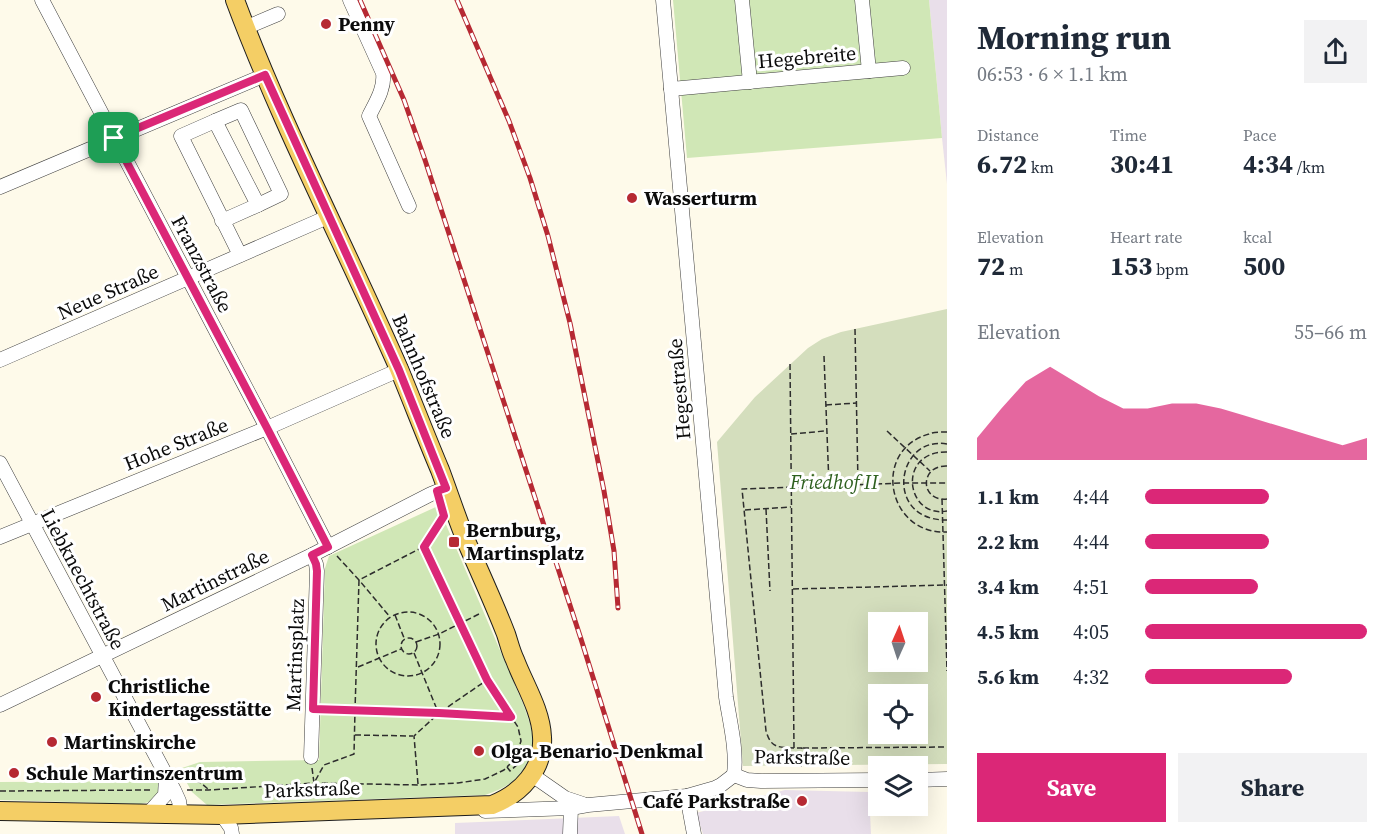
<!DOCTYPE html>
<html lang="en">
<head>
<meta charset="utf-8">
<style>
	:root { --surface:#fff; --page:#f2f2f3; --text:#1f2937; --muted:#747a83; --accent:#db2777 }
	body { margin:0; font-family:"Source Serif 4",serif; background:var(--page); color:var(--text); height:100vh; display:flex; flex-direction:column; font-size:22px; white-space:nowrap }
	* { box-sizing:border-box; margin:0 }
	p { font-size:20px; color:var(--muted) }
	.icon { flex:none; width:33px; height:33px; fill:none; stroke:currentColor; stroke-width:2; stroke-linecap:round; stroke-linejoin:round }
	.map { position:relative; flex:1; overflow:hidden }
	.details { display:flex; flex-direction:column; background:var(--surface); width:450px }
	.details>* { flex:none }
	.needle { width:39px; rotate:3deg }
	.fabs { position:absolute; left:868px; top:612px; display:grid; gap:12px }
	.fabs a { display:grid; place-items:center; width:60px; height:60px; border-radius:0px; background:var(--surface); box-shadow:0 6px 24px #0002; font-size:30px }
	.pin { position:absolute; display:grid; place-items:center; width:51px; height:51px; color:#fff; margin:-26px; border-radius:12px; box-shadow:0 3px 9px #0006 }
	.round { display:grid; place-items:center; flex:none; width:63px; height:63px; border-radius:0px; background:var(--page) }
	.overview { display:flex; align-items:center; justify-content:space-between; height:102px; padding:0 30px }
	h1 { font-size:33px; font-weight:700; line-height:45px }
	.stats { display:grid; grid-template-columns:repeat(3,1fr); gap:9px; height:102px; padding:6px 30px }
	.stats div { display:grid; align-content:center }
	.stats b { font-size:26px; font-weight:700 }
	.stats small { font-size:16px; font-weight:400 }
	.stats p { font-size:16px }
	.chart { height:168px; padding:12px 30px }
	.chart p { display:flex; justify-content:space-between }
	.chart svg { width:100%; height:108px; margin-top:6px; fill:var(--accent); opacity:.7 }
	.button { display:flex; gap:12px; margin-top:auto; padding:12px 30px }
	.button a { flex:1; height:69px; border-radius:0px; background:var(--accent); color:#fff; font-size:24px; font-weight:700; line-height:69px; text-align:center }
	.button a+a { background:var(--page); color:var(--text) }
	ul { padding:0 30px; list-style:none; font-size:20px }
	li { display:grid; grid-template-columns:96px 72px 1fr; align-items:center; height:45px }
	li i { height:15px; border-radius:8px; background:var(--accent) }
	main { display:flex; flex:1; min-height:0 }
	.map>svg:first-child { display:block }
	.industrial { fill:#e9dfea }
	.green { fill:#d0e7b6 }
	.cemetery { fill:#d4debd; fill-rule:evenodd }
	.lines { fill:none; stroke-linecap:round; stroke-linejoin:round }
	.minor-casing { stroke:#3e3e3e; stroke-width:15 }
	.major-casing { stroke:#1c1c1c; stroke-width:20 }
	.path { stroke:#2d2d2d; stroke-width:1.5; stroke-dasharray:6 3; stroke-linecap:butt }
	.minor { stroke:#fff; stroke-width:14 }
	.major { stroke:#f4ce65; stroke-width:18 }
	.rail-casing { stroke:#b62933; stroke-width:5 }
	.rail { stroke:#fff; stroke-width:3; stroke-dasharray:9; stroke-linecap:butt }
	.route-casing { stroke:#fff; stroke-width:12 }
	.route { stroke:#db2777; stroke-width:8 }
	.poi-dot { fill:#b62933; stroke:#fff; stroke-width:2 }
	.labels { text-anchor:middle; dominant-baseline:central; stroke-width:6; stroke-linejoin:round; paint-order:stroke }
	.poi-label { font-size:20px; font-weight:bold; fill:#0b0b0b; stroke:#fff; text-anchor:start }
	.street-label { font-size:20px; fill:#0b0b0b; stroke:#fff }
	.park-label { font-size:20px; font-style:italic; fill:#2e601f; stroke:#fff }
</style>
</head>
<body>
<main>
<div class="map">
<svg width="947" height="834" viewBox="0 0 947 834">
	<rect width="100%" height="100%" fill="#fefaea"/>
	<g class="industrial">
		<path d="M929 0H947V184L942 138Z"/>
		<path d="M785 790 869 792 871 834H703L696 813Z"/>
		<path d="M619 816 625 834H455V823Z"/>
	</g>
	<g class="green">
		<path d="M673 0H929L942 138 687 158Z"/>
		<path d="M438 506 524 706C528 718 533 730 533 743 533 748 531 752 530 756 521 779 507 788 485 795L207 805 192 792 179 769 200 762 319 760 325 568 329 556Z"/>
		<path d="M160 781V793L149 802 141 804 0 800V782Z"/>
	</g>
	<path class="cemetery" d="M947 309V764L743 766 717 442 755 397 808 348 822 339 841 332ZM879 622H918V662H879ZM879 694H918V734H879Z"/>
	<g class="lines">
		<g class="minor-casing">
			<g id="minor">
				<path d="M42 0 267 428 328 547"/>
				<path d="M350 0 383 73C385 88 376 102 369 116L409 206"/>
				<path d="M663 0 726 697C730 723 737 749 734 775"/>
				<path d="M742 0 750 82"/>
				<path d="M862 0 869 71"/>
				<path d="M245 28 278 14"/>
				<path d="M671 89 903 68"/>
				<path d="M215 121 241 110 281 194 258 205"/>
				<path d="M0 187 265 75"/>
				<path d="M222 221 258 205 215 121 181 136 240 255"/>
				<path d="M0 360 330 216"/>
				<path d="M0 463 174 790 179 801 181 814"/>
				<path d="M0 537 267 428 399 370"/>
				<path d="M0 705 312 555 431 494 446 488"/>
				<path d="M311 757 317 571 316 564 312 555"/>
				<path d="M532 775 565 798 583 804"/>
				<path d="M734 775 747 780 761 781 879 780"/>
				<path d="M918 780 947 779"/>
				<path d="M687 796 694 834"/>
				<path d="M485 811 571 808 588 805 687 796 715 788 721 785 734 775"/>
				<path d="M148 814 165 795 166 778"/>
				<path d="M222 815 231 828 232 834"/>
				<path d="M570 834 571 808"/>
			</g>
		</g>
		<g class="major-casing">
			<path id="major" d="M0 811 222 815 492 805C521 794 544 769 542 737 541 710 524 684 515 660 511 652 509 643 506 634 494 603 480 573 467 543 457 519 449 494 440 470 426 437 413 403 399 369 345 246 282 126 235 0"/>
		</g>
		<g class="path">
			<path d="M855 329 858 483"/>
			<path d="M824 356 829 485"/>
			<path d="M790 364 794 748H802L801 768"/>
			<path d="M826 405 857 403"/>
			<path d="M887 431 930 471"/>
			<path d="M947 432C941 432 934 432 929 434 871 450 887 535 947 532"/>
			<path d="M791 434 825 431"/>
			<path d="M947 444C896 435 883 521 947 520"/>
			<path d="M947 452C896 451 906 519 947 511"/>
			<path d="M947 466C919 465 920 502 947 499"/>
			<path d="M942 499 947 671"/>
			<path d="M766 509 770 591"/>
			<path d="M745 510 791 507"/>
			<path d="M423 547 359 580 355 710 439 713 487 680"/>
			<path d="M337 556 359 580 390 617"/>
			<path d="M793 589 947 585"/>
			<circle cx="408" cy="644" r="32"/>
			<path d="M395 615 404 638"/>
			<circle cx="409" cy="646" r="8"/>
			<path d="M416 642 439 634 481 613"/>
			<path d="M414 653 438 712"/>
			<path d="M358 667 401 649"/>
			<path d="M355 735 413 736"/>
			<path d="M794 748C777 747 771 748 766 731L742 489 903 483H947"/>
			<path d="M803 748 947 747"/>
			<path d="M507 767 510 771 519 763 526 750"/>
			<path d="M312 768 314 783 324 765 354 754 355 710 326 709"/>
			<path d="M179 773 201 783 208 789"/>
			<path d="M418 784 414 736 439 713 510 717"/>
			<path d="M187 790H209L314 783 419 785 458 783 485 779 504 770 515 759 521 741 518 727 487 680 424 547 443 518"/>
			<path d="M0 791 152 790"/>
		</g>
		<use href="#minor" class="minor"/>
		<use href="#major" class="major"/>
		<g class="rail-casing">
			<g id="rail">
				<path d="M360 0 404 100 425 160 581 639 642 834"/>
				<path d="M457 0 509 121 530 178 548 236 570 323 604 491 614 551 618 608"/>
			</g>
		</g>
		<use href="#rail" class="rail"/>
	</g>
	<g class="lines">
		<g class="route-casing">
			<path id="route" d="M265 75 399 370 446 488 437 491 444 516 424 547 487 680 511 717 439 713 313 709 317 571 316 564 312 555 328 547 267 428 114 138Z"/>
		</g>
		<use href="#route" class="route"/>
	</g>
	<g class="poi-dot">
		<circle cx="326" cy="24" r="6"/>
		<circle cx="632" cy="198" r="6"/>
		<rect x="448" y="536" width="12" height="12" rx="3"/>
		<circle cx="96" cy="697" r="6"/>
		<circle cx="52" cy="742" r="6"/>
		<circle cx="479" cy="751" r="6"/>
		<circle cx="14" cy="773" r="6"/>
		<circle cx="802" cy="801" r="6"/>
	</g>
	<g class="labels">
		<g class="poi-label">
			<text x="338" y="24">Penny</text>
			<text x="644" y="198">Wasserturm</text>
			<text x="466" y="530">Bernburg,<tspan x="466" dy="23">Martinsplatz</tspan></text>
			<text x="108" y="686">Christliche<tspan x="108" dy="23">Kindertagesstätte</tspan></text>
			<text x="64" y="742">Martinskirche</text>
			<text x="491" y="751">Olga-Benario-Denkmal</text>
			<text x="26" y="773">Schule Martinszentrum</text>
			<text x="790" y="801" text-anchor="end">Café Parkstraße</text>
		</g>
		<g class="street-label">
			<text transform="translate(807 57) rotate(-5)">Hegebreite</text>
			<text transform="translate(202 264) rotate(62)">Franzstraße</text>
			<text transform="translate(108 292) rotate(-24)">Neue Straße</text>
			<text transform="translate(424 376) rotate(67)">Bahnhofstraße</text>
			<text transform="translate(679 389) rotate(-95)">Hegestraße</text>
			<text transform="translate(176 444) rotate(-22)">Hohe Straße</text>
			<text transform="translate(83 579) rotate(62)">Liebknechtstraße</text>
			<text transform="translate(215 580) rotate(-26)">Martinstraße</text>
			<text transform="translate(295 655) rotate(-88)">Martinsplatz</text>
			<text transform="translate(802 757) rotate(1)">Parkstraße</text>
			<text transform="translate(312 789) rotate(-2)">Parkstraße</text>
		</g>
		<g class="park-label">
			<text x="834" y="482">Friedhof II</text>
		</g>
	</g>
</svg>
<div class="fabs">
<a><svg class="needle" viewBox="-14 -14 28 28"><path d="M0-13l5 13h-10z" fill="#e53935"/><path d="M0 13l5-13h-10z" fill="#747a83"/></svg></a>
<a><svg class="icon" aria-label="locate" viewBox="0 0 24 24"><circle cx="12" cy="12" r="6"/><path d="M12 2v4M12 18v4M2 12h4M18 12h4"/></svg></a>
<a><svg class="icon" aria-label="layers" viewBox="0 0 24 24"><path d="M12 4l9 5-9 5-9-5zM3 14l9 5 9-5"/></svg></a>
</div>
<div class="pin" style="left:114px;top:138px;background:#1e9e55"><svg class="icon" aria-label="arrive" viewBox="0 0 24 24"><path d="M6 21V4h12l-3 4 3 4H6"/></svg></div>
</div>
<section class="details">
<div class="overview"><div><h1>Morning run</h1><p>06:53 · 6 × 1.1 km</p></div><a class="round"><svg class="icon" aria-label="share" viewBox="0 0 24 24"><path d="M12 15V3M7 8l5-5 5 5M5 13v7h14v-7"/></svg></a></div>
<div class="stats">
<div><p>Distance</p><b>6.72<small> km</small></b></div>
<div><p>Time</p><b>30:41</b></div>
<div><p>Pace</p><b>4:34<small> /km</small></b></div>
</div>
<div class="stats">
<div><p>Elevation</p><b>72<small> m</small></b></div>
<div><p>Heart rate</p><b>153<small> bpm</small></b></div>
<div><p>kcal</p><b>500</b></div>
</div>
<div class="chart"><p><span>Elevation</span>55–66 m</p>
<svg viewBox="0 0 160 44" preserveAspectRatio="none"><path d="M0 44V35L10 23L20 12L30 6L40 12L50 18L60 23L70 23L80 21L90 21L100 23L110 26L120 29L130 32L140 35L150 38L160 35V44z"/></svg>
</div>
<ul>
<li><b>1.1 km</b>4:44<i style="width:56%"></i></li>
<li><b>2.2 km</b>4:44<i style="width:56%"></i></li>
<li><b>3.4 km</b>4:51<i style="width:51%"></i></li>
<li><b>4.5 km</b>4:05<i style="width:100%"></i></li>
<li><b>5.6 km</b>4:32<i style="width:66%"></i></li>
</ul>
<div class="button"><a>Save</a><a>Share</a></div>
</section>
</main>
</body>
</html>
